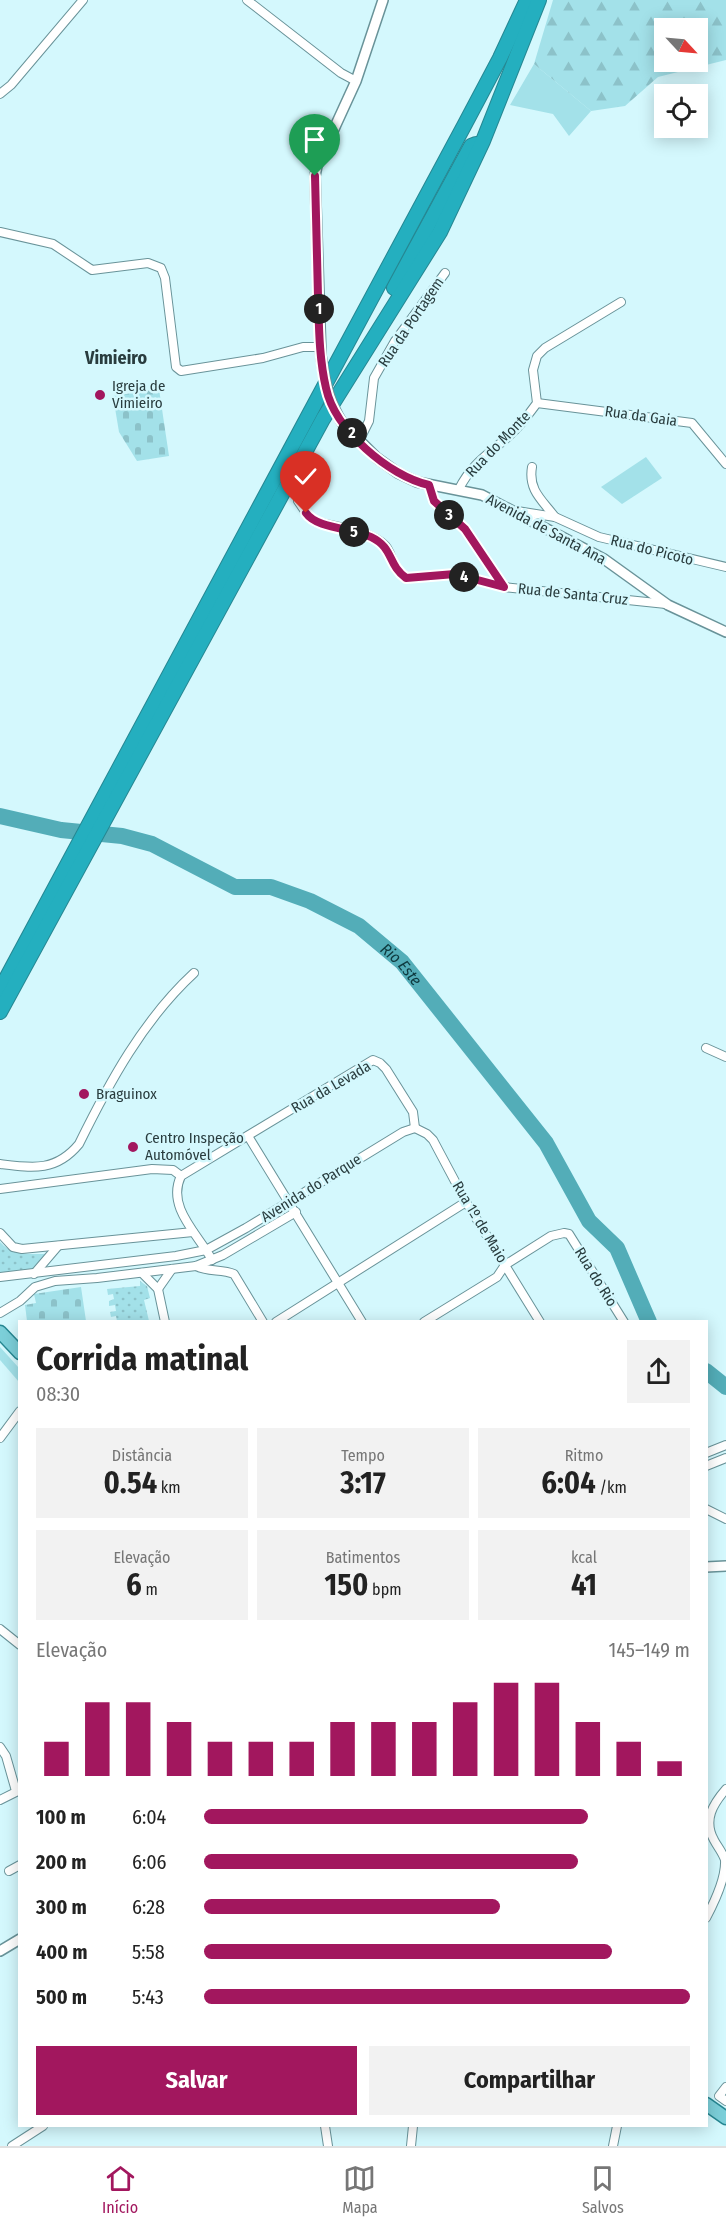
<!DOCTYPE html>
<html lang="pt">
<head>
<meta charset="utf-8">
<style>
	:root { --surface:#fff; --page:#f2f2f2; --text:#222; --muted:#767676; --line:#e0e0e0; --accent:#a2175e }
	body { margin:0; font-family:"Fira Sans Condensed",sans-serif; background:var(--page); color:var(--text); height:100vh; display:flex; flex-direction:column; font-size:22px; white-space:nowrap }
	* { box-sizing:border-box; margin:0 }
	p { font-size:20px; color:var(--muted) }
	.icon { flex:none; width:33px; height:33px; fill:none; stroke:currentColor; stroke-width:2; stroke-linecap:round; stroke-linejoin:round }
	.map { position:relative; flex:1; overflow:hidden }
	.panel { position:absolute; left:18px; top:1320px; width:690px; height:807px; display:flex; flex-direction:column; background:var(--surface); border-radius:0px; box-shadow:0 3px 15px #0003 }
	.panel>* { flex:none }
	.needle { width:39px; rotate:116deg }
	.fabs { position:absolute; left:654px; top:18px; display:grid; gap:12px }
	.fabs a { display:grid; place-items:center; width:54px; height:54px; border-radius:0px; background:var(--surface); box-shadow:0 3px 15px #0003; font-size:30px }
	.pin { position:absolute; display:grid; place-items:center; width:51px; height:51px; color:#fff; margin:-62px -26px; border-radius:50% 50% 50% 0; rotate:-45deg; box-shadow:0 0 6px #0007 }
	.pin .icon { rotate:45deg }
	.km { position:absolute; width:30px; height:30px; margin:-15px; border-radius:50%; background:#222; color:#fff; font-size:16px; line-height:30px; text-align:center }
	.round { display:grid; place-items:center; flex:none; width:63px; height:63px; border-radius:0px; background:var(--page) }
	.summary { display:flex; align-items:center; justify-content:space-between; height:102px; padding:0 18px }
	h1 { font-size:33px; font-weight:700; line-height:45px }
	.metrics { display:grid; grid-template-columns:repeat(3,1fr); gap:9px; height:102px; padding:6px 18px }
	.metrics div { display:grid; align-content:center; border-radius:0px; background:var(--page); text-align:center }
	.metrics b { font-size:30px; font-weight:700 }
	.metrics small { font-size:16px; font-weight:400 }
	.metrics p { font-size:16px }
	.chart { height:168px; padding:12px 18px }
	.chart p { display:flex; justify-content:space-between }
	.chart svg { width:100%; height:108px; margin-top:6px; stroke:var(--accent); stroke-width:6 }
	.primary-button { display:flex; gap:12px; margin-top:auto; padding:12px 18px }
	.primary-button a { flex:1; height:69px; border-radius:0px; background:var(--accent); color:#fff; font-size:24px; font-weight:700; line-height:69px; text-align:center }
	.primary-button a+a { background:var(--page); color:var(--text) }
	ul { padding:0 18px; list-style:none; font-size:20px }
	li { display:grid; grid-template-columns:96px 72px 1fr; align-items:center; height:45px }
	li i { height:15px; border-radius:8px; background:var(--accent) }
	.dock { display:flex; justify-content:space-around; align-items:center; height:84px; border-top:2px solid var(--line); background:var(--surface); font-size:16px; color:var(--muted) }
	.dock a { display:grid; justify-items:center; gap:3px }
	.dock .selected { color:var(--accent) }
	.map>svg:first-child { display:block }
	.green { fill:#a3e1e9 }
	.forest { fill:url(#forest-firs); fill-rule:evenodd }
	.cemetery { fill:url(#cemetery-stones) }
	.garden { fill:url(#garden-dots) }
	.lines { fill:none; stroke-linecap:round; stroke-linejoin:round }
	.river { stroke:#53adb8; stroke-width:16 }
	.minor-casing { stroke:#699399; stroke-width:10 }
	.tertiary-casing { stroke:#699399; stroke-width:12 }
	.primary-casing { stroke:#268792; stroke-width:15 }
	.motorway-casing { stroke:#268792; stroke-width:16 }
	.minor { stroke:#fff; stroke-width:8 }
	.tertiary { stroke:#fff; stroke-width:9 }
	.primary { stroke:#7ccfd9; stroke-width:12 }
	.motorway { stroke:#24afbf; stroke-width:14 }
	.tertiary-bridge-casing { stroke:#699399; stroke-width:12; stroke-linecap:butt }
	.tertiary-bridge { stroke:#fff; stroke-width:9 }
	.route-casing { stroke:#fff; stroke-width:12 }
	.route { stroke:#a2175e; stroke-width:8 }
	.poi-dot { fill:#a2175e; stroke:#d4f8fd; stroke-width:2 }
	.labels { text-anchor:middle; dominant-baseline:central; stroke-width:5; stroke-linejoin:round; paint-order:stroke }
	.street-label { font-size:15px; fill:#293c3e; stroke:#d4f8fd }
	.poi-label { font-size:15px; fill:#293c3e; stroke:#d4f8fd; text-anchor:start }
	.water-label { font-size:16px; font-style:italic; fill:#0e393e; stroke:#d4f8fd }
	.quarter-label { font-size:18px; font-weight:bold; fill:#293c3e; stroke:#d4f8fd }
</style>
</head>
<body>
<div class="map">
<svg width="726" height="2146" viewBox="0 0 726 2146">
	<defs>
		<pattern id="forest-firs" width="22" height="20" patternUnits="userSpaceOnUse" patternTransform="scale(1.5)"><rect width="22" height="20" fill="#a3e1e9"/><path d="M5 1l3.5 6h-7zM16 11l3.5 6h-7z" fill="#8cc2c9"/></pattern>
		<pattern id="cemetery-stones" width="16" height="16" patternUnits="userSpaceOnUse" patternTransform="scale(1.5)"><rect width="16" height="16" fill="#a3e1e9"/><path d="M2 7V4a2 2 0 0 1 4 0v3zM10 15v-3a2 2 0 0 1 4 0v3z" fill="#8cc2c9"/></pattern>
		<pattern id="garden-dots" width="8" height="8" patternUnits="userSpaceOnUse" patternTransform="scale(1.5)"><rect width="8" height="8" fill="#a3e1e9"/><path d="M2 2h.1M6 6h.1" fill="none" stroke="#8cc2c9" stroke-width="1.8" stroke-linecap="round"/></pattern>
	</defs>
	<rect width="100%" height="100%" fill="#d4f8fd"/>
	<g class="green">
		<path d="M534 64 591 111 569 136 553 114 510 105Z"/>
		<path d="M646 457 662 478 622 504 601 487Z"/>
		<path d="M0 1347 19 1368V1382L0 1360Z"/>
	</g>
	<path class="forest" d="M553 0H726V60L658 77 625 106 591 111 534 64ZM664 28H698V62H664Z"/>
	<g class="cemetery">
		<path d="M159 389 169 456 137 461 119 432 113 396Z"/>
		<path d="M81 1287 86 1321H27L25 1305 36 1303 34 1294Z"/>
	</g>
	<g class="garden">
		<path d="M0 1242C13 1256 27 1254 45 1254L32 1269 0 1274Z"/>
		<path d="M140 1281 147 1286 150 1298 144 1300 149 1321H117L116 1316 111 1317 110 1312 116 1311 115 1305 109 1306V1301L114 1299 113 1294 108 1295 107 1289 140 1286Z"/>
	</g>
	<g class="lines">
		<g class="river">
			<path id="s1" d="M0 816 61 830 122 836 152 844 235 887H271L310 901 359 926 402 962 546 1143 589 1221 617 1248 649 1322"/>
			<path d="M706 1371 726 1387"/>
		</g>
		<g class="minor-casing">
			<g id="minor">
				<path d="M247 0 341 73 356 81"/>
				<path d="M0 94 11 85 83 0"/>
				<path d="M0 232 53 244 92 270 148 263 161 268 165 278 176 367 181 371 263 358 303 347H320"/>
				<path d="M537 403 692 423 726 464"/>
				<path d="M359 441 369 421 374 378 378 371 395 341 445 273"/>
				<path d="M532 467C528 490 542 500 555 517"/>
				<path d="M430 485 434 501 465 529 504 587"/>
				<path d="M459 489C472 463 489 454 510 435 520 426 529 414 537 403L533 370 537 356 545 348 621 302"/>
				<path d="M298 501 309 517 316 522C334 526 376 532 387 548 396 562 389 568 408 578L455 574 504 587 666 604"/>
				<path d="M517 511 555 517 599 537 726 567"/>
				<path d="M706 1048 726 1057"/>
				<path d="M415 1128 427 1134 433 1140 466 1202 540 1322"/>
				<path d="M248 1136 362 1322"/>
				<path d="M0 1164C32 1168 56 1172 79 1144 109 1083 143 1020 194 973"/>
				<path d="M0 1189 152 1169 173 1170 181 1176"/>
				<path d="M0 1233 13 1247 22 1249 193 1232"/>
				<path d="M212 1260C198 1234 166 1207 181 1176L373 1060 380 1063 386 1069 413 1112 415 1128"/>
				<path d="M196 1266C208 1272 222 1269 234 1274L263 1322"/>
				<path d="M142 1273 158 1289 165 1322"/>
				<path d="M34 1274 58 1246"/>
				<path d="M0 1277 176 1256 206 1250 246 1228 403 1132 415 1128"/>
				<path d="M158 1289 172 1269"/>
				<path d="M0 1313 20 1301 35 1287 55 1281 97 1278 196 1266 223 1255 296 1212"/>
				<path d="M276 1322 466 1202"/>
				<path d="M424 1322 497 1277 505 1265 551 1236 564 1233 569 1234 624 1322"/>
				<path d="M0 1438 20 1411"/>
				<path d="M706 1453 726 1445"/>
				<path d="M706 1466 726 1458"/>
				<path d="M706 1509 726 1519"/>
				<path d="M0 1629 20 1645"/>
				<path d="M0 1747 6 1756 16 1791"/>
				<path d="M0 1800 20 1790"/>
				<path d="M9 1871 20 1865"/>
				<path d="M706 1918C714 1903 726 1878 725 1860 723 1853 717 1846 714 1840 703 1820 713 1804 726 1789"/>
				<path d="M726 2087 719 2096 726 2101"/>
				<path d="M325 2126 328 2146"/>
				<path d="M12 2146 43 2126"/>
				<path d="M411 2146 413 2126"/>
				<path d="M613 2146 617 2126"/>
			</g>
		</g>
		<g class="tertiary-casing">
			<g id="tertiary">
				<path d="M321 356 315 176 317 166 356 81 383 0"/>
				<path d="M343 424 377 458 398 473 417 482 482 495 604 559 668 605 726 632"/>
				<path d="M706 1567 726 1566"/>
				<path d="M0 1951 20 1939"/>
			</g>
		</g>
		<g class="primary-casing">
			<g id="primary">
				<path d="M0 1332 20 1353"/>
				<path d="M706 2104 726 2118"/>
			</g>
		</g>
		<g class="motorway-casing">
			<g id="motorway">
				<path d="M394 288 471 146 476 144"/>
				<path d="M0 990 465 124 500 58 527 0"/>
				<path d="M0 1012 323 419 440 232 483 141 539 0"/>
			</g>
		</g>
		<use href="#minor" class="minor"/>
		<use href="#tertiary" class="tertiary"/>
		<use href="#primary" class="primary"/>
		<use href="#motorway" class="motorway"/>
		<g class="tertiary-bridge-casing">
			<path id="tertiary-bridge" d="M321 356C325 383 328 401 343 424"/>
		</g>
		<use href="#tertiary-bridge" class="tertiary-bridge"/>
	</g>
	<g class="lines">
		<g class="route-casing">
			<path id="route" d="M306 513C317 529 353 528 371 537 394 548 387 564 406 578L455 574 504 587 465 529 434 501 429 485C389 476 335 430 326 388 319 358 319 327 318 296 317 256 316 216 315 176"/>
		</g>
		<use href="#route" class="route"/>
	</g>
	<g class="poi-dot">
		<circle cx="100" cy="395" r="6"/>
		<circle cx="84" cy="1094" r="6"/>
		<circle cx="133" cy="1147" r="6"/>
	</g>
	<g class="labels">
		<g class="street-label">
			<text transform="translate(411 322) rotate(-56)">Rua da Portagem</text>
			<text transform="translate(641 416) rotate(8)">Rua da Gaia</text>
			<text transform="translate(498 444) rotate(-46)">Rua do Monte</text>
			<text transform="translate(546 529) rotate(28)">Avenida de Santa Ana</text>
			<text transform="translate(652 550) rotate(14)">Rua do Picoto</text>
			<text transform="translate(573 594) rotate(6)">Rua de Santa Cruz</text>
			<text transform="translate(331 1087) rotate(-30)">Rua da Levada</text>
			<text transform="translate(311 1188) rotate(-32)">Avenida do Parque</text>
			<text transform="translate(480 1222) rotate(59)">Rua 1º de Maio</text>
			<text transform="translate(596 1277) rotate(58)">Rua do Rio</text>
		</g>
		<g class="poi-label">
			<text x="112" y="386">Igreja de<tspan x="112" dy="17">Vimieiro</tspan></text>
			<text x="96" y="1094">Braguinox</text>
			<text x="145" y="1138">Centro Inspeção<tspan x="145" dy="17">Automóvel</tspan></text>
		</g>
		<g class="water-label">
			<text stroke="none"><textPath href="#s1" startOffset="438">Rio Este</textPath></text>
		</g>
		<g class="quarter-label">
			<text x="116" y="358">Vimieiro</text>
		</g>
	</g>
</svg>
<div class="fabs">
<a><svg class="needle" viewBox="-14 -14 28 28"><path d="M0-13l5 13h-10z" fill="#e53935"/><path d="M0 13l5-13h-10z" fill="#767676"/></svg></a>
<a><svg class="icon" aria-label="locate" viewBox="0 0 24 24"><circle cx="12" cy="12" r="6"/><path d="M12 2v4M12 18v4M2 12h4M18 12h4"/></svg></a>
</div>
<div class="pin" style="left:315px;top:176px;background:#1e9e55"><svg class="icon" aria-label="arrive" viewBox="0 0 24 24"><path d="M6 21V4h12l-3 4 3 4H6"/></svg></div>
<div class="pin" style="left:306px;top:513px;background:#d93025"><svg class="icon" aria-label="check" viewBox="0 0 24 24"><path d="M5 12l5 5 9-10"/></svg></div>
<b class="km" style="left:319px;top:309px">1</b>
<b class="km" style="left:352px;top:433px">2</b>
<b class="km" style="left:449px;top:515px">3</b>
<b class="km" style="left:464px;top:577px">4</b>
<b class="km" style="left:354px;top:532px">5</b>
<section class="panel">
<div class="summary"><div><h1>Corrida matinal</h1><p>08:30</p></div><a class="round"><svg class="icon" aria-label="share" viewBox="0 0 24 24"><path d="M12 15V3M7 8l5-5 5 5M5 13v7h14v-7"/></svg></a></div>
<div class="metrics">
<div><p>Distância</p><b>0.54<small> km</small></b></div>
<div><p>Tempo</p><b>3:17</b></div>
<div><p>Ritmo</p><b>6:04<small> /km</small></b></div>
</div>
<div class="metrics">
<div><p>Elevação</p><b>6<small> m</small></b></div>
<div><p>Batimentos</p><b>150<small> bpm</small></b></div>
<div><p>kcal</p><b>41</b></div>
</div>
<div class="chart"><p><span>Elevação</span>145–149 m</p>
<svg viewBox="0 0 160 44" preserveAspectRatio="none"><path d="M5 44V30M15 44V14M25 44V14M35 44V22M45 44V30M55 44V30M65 44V30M75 44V22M85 44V22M95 44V22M105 44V14M115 44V6M125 44V6M135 44V22M145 44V30M155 44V38"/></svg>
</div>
<ul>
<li><b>100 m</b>6:04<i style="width:79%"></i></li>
<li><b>200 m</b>6:06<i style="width:77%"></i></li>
<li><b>300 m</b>6:28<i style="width:61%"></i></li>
<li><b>400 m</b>5:58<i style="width:84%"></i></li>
<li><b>500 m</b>5:43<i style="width:100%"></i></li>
</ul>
<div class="primary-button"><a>Salvar</a><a>Compartilhar</a></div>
</section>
</div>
<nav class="dock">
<a class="selected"><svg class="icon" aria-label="home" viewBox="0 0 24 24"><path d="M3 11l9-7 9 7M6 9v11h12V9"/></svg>Início</a>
<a><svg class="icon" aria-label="map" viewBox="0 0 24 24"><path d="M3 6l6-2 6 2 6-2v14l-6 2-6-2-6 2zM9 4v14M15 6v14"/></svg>Mapa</a>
<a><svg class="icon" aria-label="saved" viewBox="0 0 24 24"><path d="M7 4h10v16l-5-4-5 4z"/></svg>Salvos</a>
</nav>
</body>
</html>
